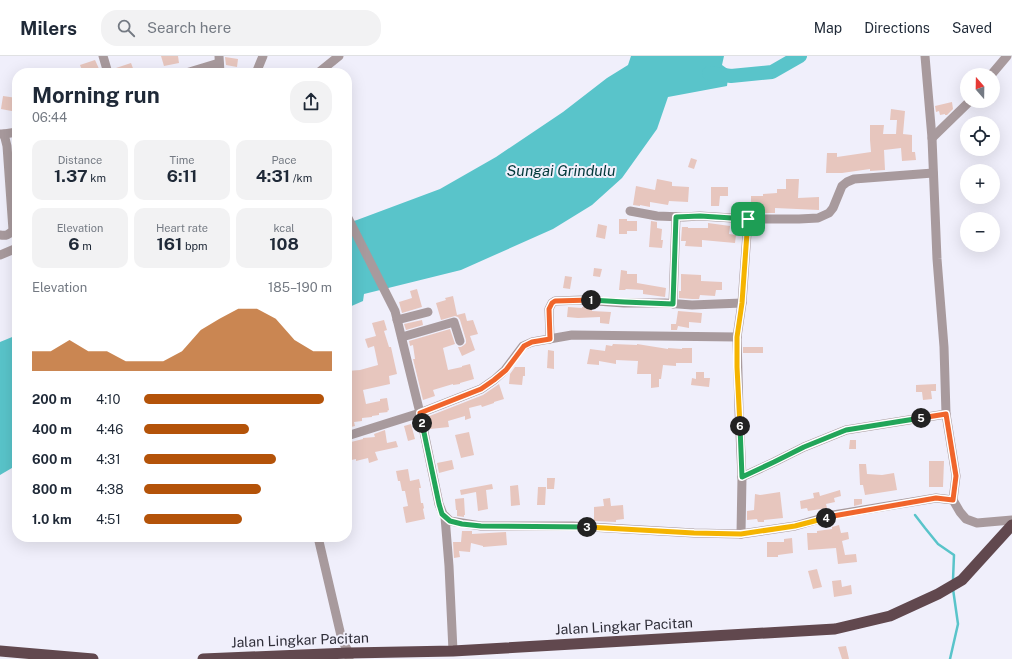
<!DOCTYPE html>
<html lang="en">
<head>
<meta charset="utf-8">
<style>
	:root { --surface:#fff; --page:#f2f2f3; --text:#1f2937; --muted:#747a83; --line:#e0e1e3; --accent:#b45309 }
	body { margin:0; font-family:"Public Sans",sans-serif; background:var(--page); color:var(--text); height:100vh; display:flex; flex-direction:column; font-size:15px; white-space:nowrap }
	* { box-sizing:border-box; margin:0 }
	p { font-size:13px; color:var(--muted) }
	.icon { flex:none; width:22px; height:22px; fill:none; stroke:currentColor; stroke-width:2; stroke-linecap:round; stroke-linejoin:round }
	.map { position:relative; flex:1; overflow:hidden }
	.sheet { position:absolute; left:12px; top:12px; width:340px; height:474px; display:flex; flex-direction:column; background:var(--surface); border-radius:16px; box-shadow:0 4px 16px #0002 }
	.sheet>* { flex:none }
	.needle { width:26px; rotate:340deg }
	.controls { position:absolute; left:960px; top:12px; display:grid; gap:8px }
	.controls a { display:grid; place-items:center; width:40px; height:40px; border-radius:50%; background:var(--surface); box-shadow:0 4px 16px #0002; font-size:20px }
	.pin { position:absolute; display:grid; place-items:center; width:34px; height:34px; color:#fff; margin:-17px; border-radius:8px; box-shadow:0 2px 6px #0006 }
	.km { position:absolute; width:20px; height:20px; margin:-10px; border-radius:50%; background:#222; color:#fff; font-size:11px; line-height:20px; text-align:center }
	.round { display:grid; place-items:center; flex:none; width:42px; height:42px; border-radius:16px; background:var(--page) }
	.summary { display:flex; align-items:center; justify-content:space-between; height:68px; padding:0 20px }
	h1 { font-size:22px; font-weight:700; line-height:30px }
	.figures { display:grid; grid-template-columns:repeat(3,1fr); gap:6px; height:68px; padding:4px 20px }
	.figures div { display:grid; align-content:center; border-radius:10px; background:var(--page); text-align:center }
	.figures b { font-size:17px; font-weight:700 }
	.figures small { font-size:11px; font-weight:400 }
	.figures p { font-size:11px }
	.chart { height:112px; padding:8px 20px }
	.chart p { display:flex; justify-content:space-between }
	.chart svg { width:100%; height:72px; margin-top:4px; fill:var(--accent); opacity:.7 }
	ul { padding:0 20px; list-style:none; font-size:13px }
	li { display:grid; grid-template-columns:64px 48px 1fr; align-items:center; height:30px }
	li i { height:10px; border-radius:5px; background:var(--accent) }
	header { display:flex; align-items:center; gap:24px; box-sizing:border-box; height:56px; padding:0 20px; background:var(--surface); border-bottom:1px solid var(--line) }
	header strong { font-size:19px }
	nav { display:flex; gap:22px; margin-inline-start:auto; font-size:14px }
	.search { width:280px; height:36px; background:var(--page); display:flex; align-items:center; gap:10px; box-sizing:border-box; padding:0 14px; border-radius:16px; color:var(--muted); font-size:15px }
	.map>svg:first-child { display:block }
	.water { fill:#59c4ca }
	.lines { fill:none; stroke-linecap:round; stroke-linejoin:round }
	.stream { stroke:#59c4ca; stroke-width:2.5 }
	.river { stroke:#59c4ca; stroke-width:14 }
	.building { fill:#e7c6be }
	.minor { stroke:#a89a9d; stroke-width:9 }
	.trunk { stroke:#61484e; stroke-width:11 }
	.split-1-casing { stroke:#fff; stroke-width:8 }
	.split-2-casing { stroke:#fff; stroke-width:8 }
	.split-3-casing { stroke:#fff; stroke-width:8 }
	.split-4-casing { stroke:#fff; stroke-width:8 }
	.split-5-casing { stroke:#fff; stroke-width:8 }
	.split-6-casing { stroke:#fff; stroke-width:8 }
	.split-7-casing { stroke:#fff; stroke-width:8 }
	.split-1 { stroke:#22a559; stroke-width:5 }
	.split-2 { stroke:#f0652b; stroke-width:5 }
	.split-3 { stroke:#22a559; stroke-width:5 }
	.split-4 { stroke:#f5b400; stroke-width:5 }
	.split-5 { stroke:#f0652b; stroke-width:5 }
	.split-6 { stroke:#22a559; stroke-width:5 }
	.split-7 { stroke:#f5b400; stroke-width:5 }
	.labels { text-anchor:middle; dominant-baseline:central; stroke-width:4; stroke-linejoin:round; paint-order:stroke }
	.street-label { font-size:14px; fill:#2f2e39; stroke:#f0effb }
	.water-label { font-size:15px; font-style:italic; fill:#02383a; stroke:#f0effb }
</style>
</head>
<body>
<header>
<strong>Milers</strong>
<div class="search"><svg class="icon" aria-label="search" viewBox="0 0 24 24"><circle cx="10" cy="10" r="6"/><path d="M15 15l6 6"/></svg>Search here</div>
<nav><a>Map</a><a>Directions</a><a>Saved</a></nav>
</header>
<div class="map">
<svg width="1012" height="603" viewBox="0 0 1012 603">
	<rect width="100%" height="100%" fill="#f0effb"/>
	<g class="water">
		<path d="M631 0H724L722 9 729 14 727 30 668 41 657 73 622 122 592 149 553 173 461 214 364 238 363 245 347 252V167L357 164 440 133 496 101 563 56 607 22 628 9Z"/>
		<path d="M17 279V409L0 419V286Z"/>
	</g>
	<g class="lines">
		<g class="stream">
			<path d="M915 459 925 472 938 488 954 499 953 524"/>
			<path d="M950 603 958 568 953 533"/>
		</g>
		<path class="river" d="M709 17 731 20 772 16 800 0"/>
	</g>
	<g class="building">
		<path d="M161 0H178L179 7 164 10Z"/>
		<path d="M225 1 238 3 237 11 226 9Z"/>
		<path d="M95 4 100 15 95 17H83L80 9Z"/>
		<path d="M131 7 134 15 128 17H114L113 13Z"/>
		<path d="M3 40 17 42V56L1 53Z"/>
		<path d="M952 46 953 53 947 59H945V58L940 59 939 55 936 56 935 50Z"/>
		<path d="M891 53 905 55 903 78 912 79V96H915L916 104 902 105 901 92 884 94 885 114 870 115V113L842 117H826L827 97H837V101L871 96 870 84V69H884L883 78H896L897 64H890Z"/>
		<path d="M691 102 697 104 694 113 688 111Z"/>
		<path d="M657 123 672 126V130L689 131 688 146 669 145 668 149 650 146V151L640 149V150L633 149 636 130 655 134Z"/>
		<path d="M786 123H799L798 142 819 141V154L775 152V157H751V140H763V138L777 137V133H786Z"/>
		<path d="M711 131H728V140H720L719 150H711Z"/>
		<path d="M619 163H627V165H637V175H627V178H619Z"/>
		<path d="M651 165 657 166V172L662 173 661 184H663L662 192 649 191Z"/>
		<path d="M708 167 730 170 729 178 736 179 735 187 702 184V191L685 190 686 185H681L682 171H688V172H708Z"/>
		<path d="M598 168 607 170 605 183 596 181Z"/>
		<path d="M594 212 602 213 600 221 593 220Z"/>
		<path d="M621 214 627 215V218H637V227L666 232 665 241 643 238V234L626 233 625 234H619Z"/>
		<path d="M681 218 701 219V225L722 226V234H716L715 240 700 239 699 243H692L679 242V235H681Z"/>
		<path d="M565 220 572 221 570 233 563 232Z"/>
		<path d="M417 233 422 251 402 257 399 246 412 242 410 235Z"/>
		<path d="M453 240 457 259 465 257 467 265 473 264 478 278 470 280 475 294 462 300 458 291H461L464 289 466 287V284L460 264 458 261 455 260 441 264 436 247 446 244 445 242Z"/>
		<path d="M568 251 582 252V251H592V255L611 256 609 268 600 267V261L578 262 567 261Z"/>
		<path d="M678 255 702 257 701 267 689 266V272L678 270 677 274H671V268H676Z"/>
		<path d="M384 264 387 274 384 275 389 291H391L397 318 389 320 390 328 363 334 366 348 380 345V343L387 342 389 354 387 355 388 356 379 357V359L372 360V361L362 362V365L354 366 355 370 347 372V315L360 314 378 309 374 290 368 292 365 283 376 280 372 267Z"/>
		<path d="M422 264 423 269 406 274 404 268Z"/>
		<path d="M450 273 455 288 443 292 448 314 462 311V310L470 308 474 323 460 327V328L453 329V328L433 334 435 340 423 344 413 303H415L413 289 410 290 409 285Z"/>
		<path d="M613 288 637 289V288L668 293V292L682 293V292H692V307H676V310L663 309 661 323H659V331L651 332V318H637L638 305 616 304V308L599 305V309L587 308 590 293 605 295 606 289 612 290Z"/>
		<rect x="743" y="291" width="20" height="6"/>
		<path d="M548 294 554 295V313L547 312Z"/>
		<path d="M515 311H525V320H523L522 329 509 328 510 318Z"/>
		<path d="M696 316H704V322H710L709 331 691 329 692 322 696 323Z"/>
		<path d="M499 328 504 343 494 346V347L482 351 481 349 469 352 471 362 465 364V360L448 365 449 371 430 373 427 361 483 339Z"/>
		<path d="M936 328V335H931L932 343 923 344 922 336H916V329Z"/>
		<path d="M411 368 415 383 408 385 404 370Z"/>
		<path d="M385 374 387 387 396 385 398 391 375 396 378 404 369 407 368 402 356 405V403L347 405V389L352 388 351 386 363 383V382L375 381 374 378Z"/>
		<path d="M469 376 474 399 461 402 455 379Z"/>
		<path d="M850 384H856V393H849Z"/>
		<path d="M452 404 454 413 439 417 437 407Z"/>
		<path d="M929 405H944L943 431H929Z"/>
		<path d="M859 408H866L867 418 882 419 894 417 897 434 865 439 863 429H860Z"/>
		<path d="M408 413 410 425 419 423 421 432H419L421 447H423L424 452 423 453 425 463 406 467 403 451 408 450 405 435H402L400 425H398L396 415Z"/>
		<path d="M547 422H555L554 433H547Z"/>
		<path d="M492 428 493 433 486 434 488 453 478 455 476 436 461 439 460 434Z"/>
		<path d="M518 429 520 449 511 450 510 430Z"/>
		<path d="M538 431H546L545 449H537Z"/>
		<path d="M840 434 841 440 834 442 835 446 826 448 827 452 808 455 807 452 801 453 800 445 814 442 813 437 819 436 820 440Z"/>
		<path d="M780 436 783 462 764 464V466H758L757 463 747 464V455L754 454 755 438 760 439Z"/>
		<path d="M464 442 465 459H464V461L457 460V454H456L455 443Z"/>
		<path d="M610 442 611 450 623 449 624 463 616 464V466L594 465V451L604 450 603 443Z"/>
		<path d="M854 443H862V448L854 450Z"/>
		<path d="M839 469 841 477 848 476 849 483 842 485 845 499 856 498 857 506 838 508 836 492 808 494 807 477H817V475L832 473V471Z"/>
		<path d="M462 475H472V478L506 476 507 489 483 491V490L471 487 470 496 459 495 460 501 454 502 453 486H461Z"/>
		<path d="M792 482 793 497 778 499V501H767V486H784V483Z"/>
		<path d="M817 513 822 531 813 533 808 515Z"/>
		<path d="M841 524 842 531 851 529 852 538 834 541 832 525Z"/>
		<path d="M846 590 849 603H842L838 591Z"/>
	</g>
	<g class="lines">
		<g class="minor">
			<path d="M103 0 108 17"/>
			<path d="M219 0 220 17"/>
			<path d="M925 0 932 82 937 203 944 291 946 358 956 420 953 444"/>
			<path d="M186 17 219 7"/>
			<path d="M256 17 263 0"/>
			<path d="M318 17 339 0"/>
			<path d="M991 19 1007 0"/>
			<path d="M0 78H4L7 90 13 174C9 179 6 180 0 179"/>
			<path d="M4 78 17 76"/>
			<path d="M932 82 970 45"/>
			<path d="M630 155 657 160 683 161 700 160 748 163"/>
			<path d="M347 160 395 255 420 357 439 448 443 458 450 465 481 470H573L694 477 741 478 795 470 833 459 936 442 953 444 960 456 966 463 977 467 1012 464"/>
			<path d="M0 199 17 192"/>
			<path d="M673 248 676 161"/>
			<path d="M397 264 428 256"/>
			<path d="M402 281 454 266 460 285"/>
			<path d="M737 281 739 355 742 421 741 478"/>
			<path d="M550 283 549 253 552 247 555 245 583 244 624 247H665L692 249 742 247"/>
			<path d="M347 380 420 357 481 333 494 324 505 314 523 290 532 286 572 279 737 281 742 247 748 163H799L818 162 829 157 833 152 842 130 847 126 854 123 933 117"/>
			<path d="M742 421 774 406 804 391 846 374 946 358"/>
			<path d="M445 461 449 510 453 595"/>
			<path d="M318 481 342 584 349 597V603"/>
		</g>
		<g class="trunk">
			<path d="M0 595 93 603"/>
			<path d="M203 603 349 597 453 595 835 573 890 560 938 538 962 524 1012 469"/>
		</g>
	</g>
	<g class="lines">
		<g class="split-1-casing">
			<path id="split-1" d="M591 244 624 246 673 248 676 161 700 160 748 163"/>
		</g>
		<g class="split-2-casing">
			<path id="split-2" d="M422 367 420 357 481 333 494 324 506 314 524 290 532 286 550 283 549 253 552 247 555 245 591 244"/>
		</g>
		<g class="split-3-casing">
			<path id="split-3" d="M422 367 439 448 442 458 450 465 462 468 481 470 587 471"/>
		</g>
		<g class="split-4-casing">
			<path id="split-4" d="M587 471 694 477 741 478 795 470 826 462"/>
		</g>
		<g class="split-5-casing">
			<path id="split-5" d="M826 462 833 460 936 442 953 444 956 420 946 358 921 362"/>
		</g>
		<g class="split-6-casing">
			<path id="split-6" d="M740 370 742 421 774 406 804 391 846 374 921 362"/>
		</g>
		<g class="split-7-casing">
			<path id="split-7" d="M740 370 737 311V281L742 247 748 163"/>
		</g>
		<use href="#split-1" class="split-1"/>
		<use href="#split-2" class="split-2"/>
		<use href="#split-3" class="split-3"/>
		<use href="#split-4" class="split-4"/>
		<use href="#split-5" class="split-5"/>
		<use href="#split-6" class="split-6"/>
		<use href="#split-7" class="split-7"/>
	</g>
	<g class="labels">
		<g class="street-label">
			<text transform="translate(624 570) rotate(-3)">Jalan Lingkar Pacitan</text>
			<text transform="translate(300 584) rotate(-2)">Jalan Lingkar Pacitan</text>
		</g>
		<g class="water-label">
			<text x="561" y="114">Sungai Grindulu</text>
		</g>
	</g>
</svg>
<div class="controls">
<a><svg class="needle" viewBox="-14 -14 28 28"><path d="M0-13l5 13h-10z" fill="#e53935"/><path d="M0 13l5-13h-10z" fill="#747a83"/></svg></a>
<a><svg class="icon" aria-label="locate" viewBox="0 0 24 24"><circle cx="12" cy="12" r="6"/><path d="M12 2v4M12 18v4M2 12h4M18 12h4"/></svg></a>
<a>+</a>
<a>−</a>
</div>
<div class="pin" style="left:748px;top:163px;background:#1e9e55"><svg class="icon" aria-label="arrive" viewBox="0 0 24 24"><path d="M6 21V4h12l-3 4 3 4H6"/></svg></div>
<b class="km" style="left:591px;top:244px">1</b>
<b class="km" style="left:422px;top:367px">2</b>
<b class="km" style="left:587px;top:471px">3</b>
<b class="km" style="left:826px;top:462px">4</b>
<b class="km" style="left:921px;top:362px">5</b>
<b class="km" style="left:740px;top:370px">6</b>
<section class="sheet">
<div class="summary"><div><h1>Morning run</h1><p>06:44</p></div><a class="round"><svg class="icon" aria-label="share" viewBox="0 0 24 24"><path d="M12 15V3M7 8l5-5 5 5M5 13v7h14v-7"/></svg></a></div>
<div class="figures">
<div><p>Distance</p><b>1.37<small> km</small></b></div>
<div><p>Time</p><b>6:11</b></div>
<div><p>Pace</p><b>4:31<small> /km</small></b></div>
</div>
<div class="figures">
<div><p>Elevation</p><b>6<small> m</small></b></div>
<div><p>Heart rate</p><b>161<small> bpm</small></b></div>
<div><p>kcal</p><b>108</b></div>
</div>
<div class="chart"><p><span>Elevation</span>185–190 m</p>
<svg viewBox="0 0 160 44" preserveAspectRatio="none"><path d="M0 44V32L10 32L20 25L30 32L40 32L50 38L60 38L70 38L80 32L90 19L100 12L110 6L120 6L130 12L140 25L150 32L160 32V44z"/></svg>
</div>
<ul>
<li><b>200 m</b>4:10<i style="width:96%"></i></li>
<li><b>400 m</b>4:46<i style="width:56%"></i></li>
<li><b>600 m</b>4:31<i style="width:70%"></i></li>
<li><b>800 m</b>4:38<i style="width:62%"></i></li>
<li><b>1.0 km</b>4:51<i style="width:52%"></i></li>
</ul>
</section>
</div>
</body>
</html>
